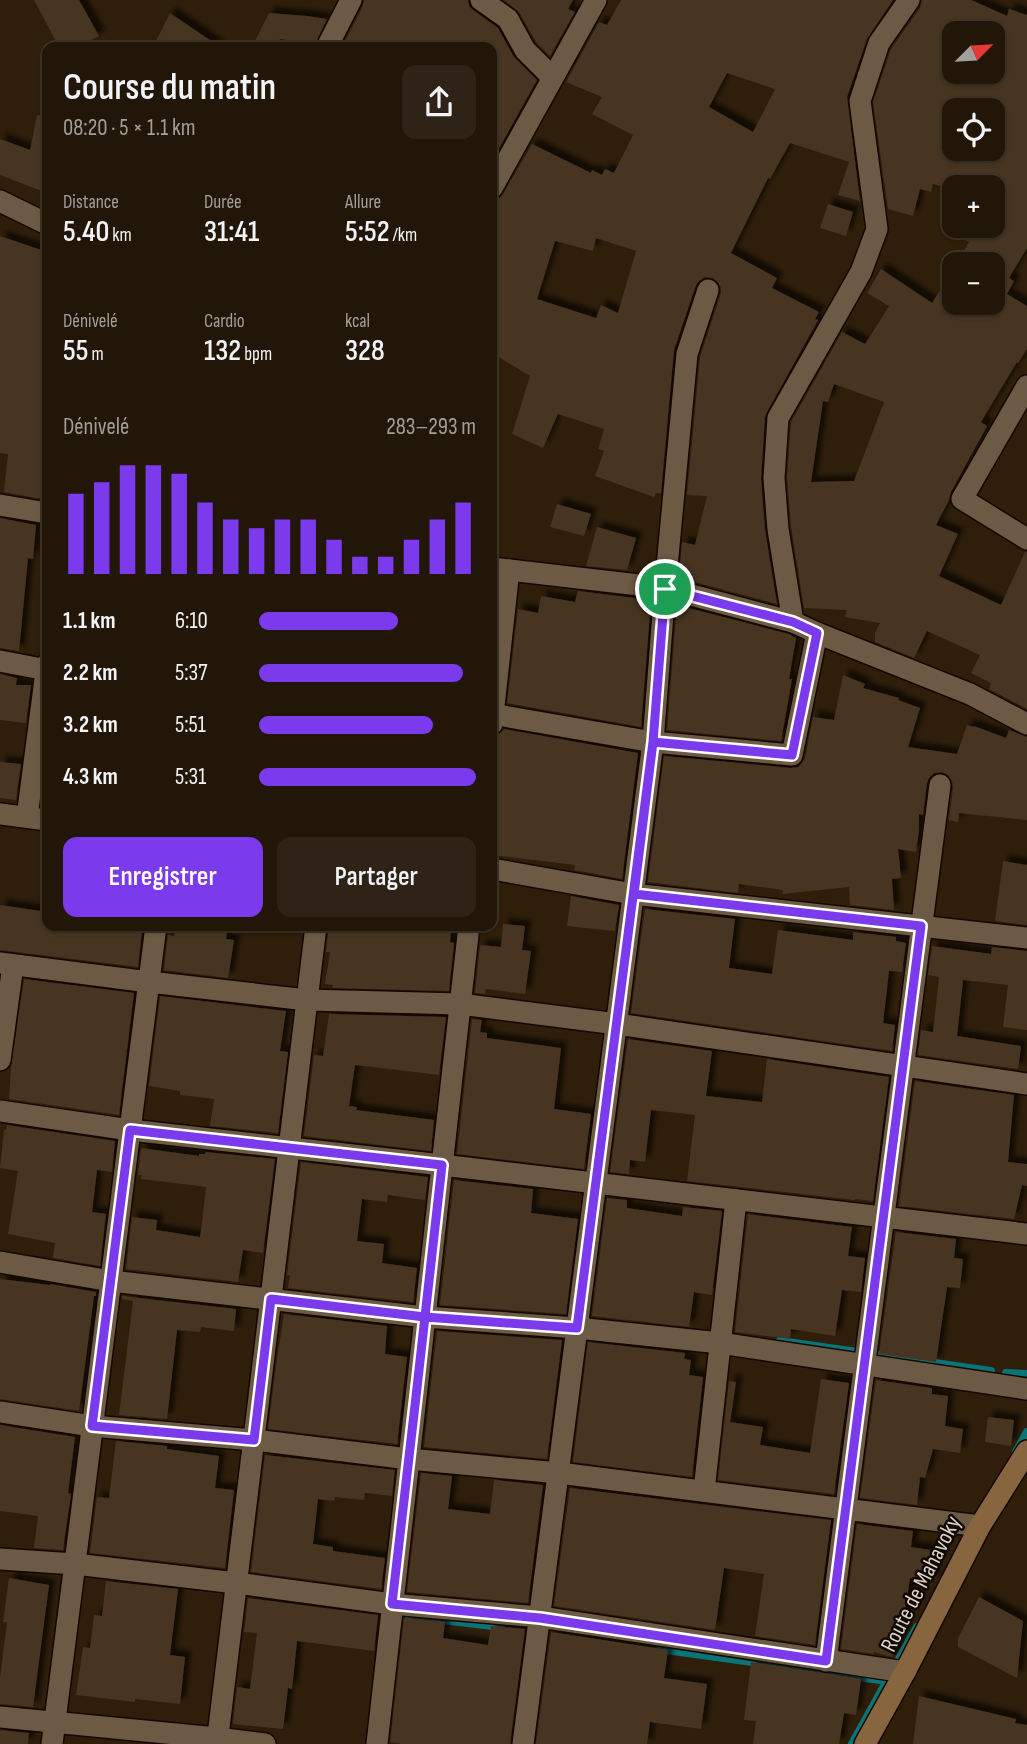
<!DOCTYPE html>
<html lang="fr">
<head>
<meta charset="utf-8">
<style>
	:root { --surface:#221608; --page:#2e2316; --text:#f1f3f6; --muted:#a29f9c; --line:#3f3529; --accent:#7c3aed }
	body { margin:0; font-family:"Sofia Sans Condensed",sans-serif; background:var(--page); color:var(--text); height:100vh; display:flex; flex-direction:column; font-size:26px; white-space:nowrap }
	* { box-sizing:border-box; margin:0 }
	p { font-size:23px; color:var(--muted) }
	.icon { flex:none; width:38px; height:38px; fill:none; stroke:currentColor; stroke-width:2; stroke-linecap:round; stroke-linejoin:round }
	.map { position:relative; flex:1; overflow:hidden }
	.side { position:absolute; left:42px; top:42px; width:455px; height:889px; display:flex; flex-direction:column; background:var(--surface); border-radius:14px; box-shadow:0 2px 5px #0004,0 0 0 2px var(--line) }
	.side>* { flex:none }
	.needle { width:46px; rotate:66deg }
	.buttons { position:absolute; left:942px; top:21px; display:grid; gap:14px }
	.buttons a { display:grid; place-items:center; width:63px; height:63px; border-radius:14px; background:var(--surface); box-shadow:0 2px 5px #0004,0 0 0 2px var(--line); font-size:35px }
	.pin { position:absolute; display:grid; place-items:center; width:60px; height:60px; color:#fff; margin:-30px; border:4px solid #fff; border-radius:50%; box-shadow:0 2px 7px #0007 }
	.round { display:grid; place-items:center; flex:none; width:74px; height:74px; border-radius:14px; background:var(--page) }
	.summary { display:flex; align-items:center; justify-content:space-between; height:119px; padding:0 21px }
	h1 { font-size:38px; font-weight:600; line-height:52px }
	.metrics { display:grid; grid-template-columns:repeat(3,1fr); gap:10px; height:119px; padding:7px 21px }
	.metrics div { display:grid; align-content:center }
	.metrics b { font-size:30px; font-weight:600 }
	.metrics small { font-size:19px; font-weight:400 }
	.metrics p { font-size:19px }
	.chart { height:196px; padding:14px 21px }
	.chart p { display:flex; justify-content:space-between }
	.chart svg { width:100%; height:126px; margin-top:7px; stroke:var(--accent); stroke-width:6 }
	.button { display:flex; gap:14px; margin-top:auto; padding:14px 21px }
	.button a { flex:1; height:80px; border-radius:14px; background:var(--accent); color:#fff; font-size:28px; font-weight:600; line-height:80px; text-align:center }
	.button a+a { background:var(--page); color:var(--text) }
	ul { padding:0 21px; list-style:none; font-size:23px }
	li { display:grid; grid-template-columns:112px 84px 1fr; align-items:center; height:52px }
	li i { height:18px; border-radius:9px; background:var(--accent) }
	.map>svg:first-child { display:block }
	.lines { fill:none; stroke-linecap:round; stroke-linejoin:round }
	.stream { stroke:#097578; stroke-width:8 }
	.building { fill:#463520; fill-rule:evenodd; filter:url(#shadow) }
	.street-casing { stroke:#150700; stroke-width:24 }
	.secondary-casing { stroke:#150700; stroke-width:24 }
	.street { stroke:#6d5a45; stroke-width:21 }
	.secondary { stroke:#86653f; stroke-width:21 }
	.route-casing { stroke:#fff; stroke-width:14 }
	.route { stroke:#7c3aed; stroke-width:9 }
	.labels { text-anchor:middle; dominant-baseline:central; stroke-width:5; stroke-linejoin:round; paint-order:stroke }
	.street-label { font-size:23px; fill:#ddd2c6; stroke:#100903 }
</style>
</head>
<body>
<div class="map">
<svg width="1027" height="1744" viewBox="0 0 1027 1744">
	<defs>
		<filter id="shadow"><feDropShadow dx="6" dy="-6" stdDeviation="2" flood-color="#0009"/></filter>
	</defs>
	<rect width="100%" height="100%" fill="#2e1e0a"/>
	<g class="lines">
		<g class="stream">
			<path d="M780 1341 991 1371"/>
			<path d="M1006 1373 1027 1374"/>
			<path d="M1016 1452 1027 1432"/>
			<path d="M409 1616 501 1627"/>
			<path d="M659 1649 887 1681"/>
			<path d="M894 1668 917 1627"/>
			<path d="M852 1744 888 1679"/>
		</g>
	</g>
	<g class="building">
		<path d="M34 0H79L99 36 78 47H59Z"/>
		<path d="M364 0H468L469 6 473 10 498 28 514 57 537 80 492 161V47H342L363 6Z"/>
		<path d="M504 0H573L568 9 575 12 550 56 536 42 519 12Z"/>
		<path d="M621 0H893L867 39 847 97 860 201 838 195 849 162 790 143 770 179 768 178 731 253 777 278 772 288 819 312 815 319 818 320 767 412 765 417 761 479 765 530 777 604 679 578 682 542 695 545 707 496 687 495 700 357 721 293V288L718 282 713 278 705 277 699 281 696 285 674 350 661 493H656L654 497 595 476 604 451 598 449 604 429 558 414 543 448 512 434 530 376 492 353V201L498 200 503 194 532 144 591 173 592 170 602 175 605 169 614 173 633 135 592 114 602 97 566 82 599 22 607 25ZM727 73 775 89 753 132 709 107ZM596 238 636 251 618 313 601 305 596 318 537 299 555 241 593 251Z"/>
		<path d="M922 0H971L1007 16 1009 9 1027 15V248L1009 278 1014 281 1007 294 1027 306V349L1018 363 1017 362 981 422 987 426 951 492 949 500 936 525 958 534 939 576 1001 605 1025 552H1027V709L989 689 991 683 971 673 980 655 927 631 914 658 875 642V633L880 623 845 617 847 610 804 608 791 527 787 478 791 422 842 332 865 344 889 306 867 293 881 269 932 303 954 268V303H992V264H956L969 242 961 238 969 226H992V187H954V190L933 184 931 192 920 189 913 216 888 209 873 102 891 49 920 8ZM954 33H992V72H954ZM954 110H992V149H954ZM834 384 884 402 854 481 811 482 823 401 828 402Z"/>
		<path d="M170 13 220 47H153Z"/>
		<path d="M269 13 307 16 327 19 315 44 280 39 275 47H252Z"/>
		<path d="M37 115 47 116V193L0 175V139L30 150Z"/>
		<path d="M828 204 853 212 846 236 820 228Z"/>
		<path d="M0 236 47 252V500L4 492 8 454 0 453Z"/>
		<path d="M557 504 591 514 584 536 550 527Z"/>
		<path d="M0 518 36 525 33 559 28 558 19 651 0 648Z"/>
		<path d="M597 527 636 538 627 570 586 566Z"/>
		<path d="M578 591 651 600 641 727 507 703 518 609 538 613 541 596 575 602Z"/>
		<path d="M677 605 789 634 796 638 789 679H792L781 741 667 730Z"/>
		<path d="M0 674 17 678 16 685H31L26 723 0 720Z"/>
		<path d="M843 675 865 684 863 688 899 698 898 700 920 708 908 747 957 754 967 725 974 727V726L1006 738 1009 730 1027 737V820L959 813 958 822 949 820 953 787 952 781 948 775 942 772 934 773 929 778 927 783 923 815 919 814V830L916 852 898 849 901 878 892 879 894 910 850 905 849 887 782 894 783 890 739 884 738 893 648 882 664 756 791 768 798 767 802 763 805 758 813 717 834 720Z"/>
		<path d="M504 729 638 753 622 879 574 870 575 865 492 855V821H493L498 769 495 768 498 735Z"/>
		<path d="M0 762 21 764 16 800 0 798Z"/>
		<path d="M47 768V804H42Z"/>
		<path d="M1003 861 1027 865V925L995 921Z"/>
		<path d="M571 896 619 905 615 931 567 926Z"/>
		<path d="M0 905 47 912V926H104L142 931 138 967 0 950Z"/>
		<path d="M645 909 735 919 729 968 772 974 778 930 853 940V932L896 937V941L906 943 902 972 889 971 883 1023 895 1025 892 1051 631 1013Z"/>
		<path d="M503 924 525 926 522 950 531 951 525 994 486 989 485 994 475 993 480 945 501 947Z"/>
		<path d="M175 926H228L226 939 234 940 228 978 164 970 168 935 174 936Z"/>
		<path d="M329 926H434V927L451 929 450 942 454 943 449 991 332 988 333 985 325 984 330 952H326Z"/>
		<path d="M932 946 991 954 992 947 1027 951V1030L1003 1027 1008 985 963 980 957 1036 1021 1046 1018 1069 918 1055 921 1030 933 1032 939 977 928 975Z"/>
		<path d="M24 979 134 993 119 1115 9 1099 11 1066Z"/>
		<path d="M160 996 286 1011 280 1051 288 1052 278 1133 210 1126 214 1099 180 1095V1091L149 1086Z"/>
		<path d="M329 1014 446 1017 439 1075 355 1065 349 1106 357 1107 356 1110 434 1120 431 1151 304 1136 314 1055 323 1056Z"/>
		<path d="M472 1019 482 1020 480 1032 487 1033V1038L561 1048 554 1109 591 1114 584 1169 457 1154Z"/>
		<path d="M628 1039 712 1051 706 1096 762 1102 767 1059 889 1077 873 1201 855 1199V1200L687 1181 695 1115 651 1110 645 1162 630 1160 629 1174 610 1172Z"/>
		<path d="M915 1081 1014 1095 1008 1162 1027 1164V1186L1022 1185 1014 1219 899 1206Z"/>
		<path d="M7 1125 115 1141 112 1172 97 1170 92 1212 106 1214 100 1266 53 1258 55 1243 8 1234 18 1171 0 1168 4 1130H6Z"/>
		<path d="M141 1148 199 1156V1154H205L206 1152 275 1159 263 1253 243 1250 238 1282 126 1269 132 1217 157 1220 156 1230 200 1237 201 1231 206 1187 141 1179 142 1175H138Z"/>
		<path d="M301 1162 428 1177 425 1200 388 1195 387 1202 362 1199 357 1241 384 1244 382 1263 417 1268 413 1302 288 1288 290 1275H287Z"/>
		<path d="M454 1180 533 1189 531 1213 578 1219 566 1314 440 1305Z"/>
		<path d="M607 1198 627 1200V1208L682 1216 683 1207 722 1211 712 1295 694 1292 689 1327 592 1316Z"/>
		<path d="M748 1214 852 1227 848 1256 865 1258 861 1292 842 1290 835 1336 791 1329 790 1339 735 1332Z"/>
		<path d="M896 1232 956 1239 954 1258 963 1259 960 1288 947 1287 936 1362 879 1354Z"/>
		<path d="M0 1279 50 1285V1284L96 1292V1296H94L79 1411 0 1399Z"/>
		<path d="M122 1296 236 1309 234 1331 201 1327 200 1332 177 1330 167 1419 119 1415 133 1301 122 1299Z"/>
		<path d="M284 1314 387 1326 385 1354 407 1357 397 1444 268 1429 277 1359Z"/>
		<path d="M437 1331 562 1340 547 1459 424 1447Z"/>
		<path d="M588 1342 685 1353 684 1359 691 1360 689 1375 703 1377 692 1477 573 1462Z"/>
		<path d="M821 1379 849 1383 834 1494 718 1480 729 1381 736 1382 730 1422 763 1427 760 1445 810 1453Z"/>
		<path d="M876 1380 932 1388V1394L948 1396 945 1426 963 1429 960 1453 933 1449 925 1478 920 1477 917 1505 860 1498Z"/>
		<path d="M988 1417 1014 1420 1011 1446 985 1442Z"/>
		<path d="M0 1425 75 1437 68 1493 71 1494 63 1550 34 1548 38 1516 0 1511Z"/>
		<path d="M116 1441 167 1446V1449L219 1456 215 1488 234 1490 225 1568 90 1553 97 1497 109 1498Z"/>
		<path d="M265 1455 395 1470 392 1496 365 1493 364 1500 335 1497 334 1501 318 1499 313 1544 333 1547V1551L385 1558 381 1589 251 1572Z"/>
		<path d="M421 1473 452 1476 448 1509 490 1514 494 1480 543 1485 528 1603 407 1592Z"/>
		<path d="M570 1488 831 1520 815 1645 755 1636 764 1574 724 1568 715 1630 554 1606Z"/>
		<path d="M857 1524 913 1531 911 1547 937 1551 933 1581 910 1578 902 1633 892 1657 874 1652 873 1654 841 1649Z"/>
		<path d="M9 1578 49 1585 33 1707 0 1704V1678L7 1622H3Z"/>
		<path d="M106 1581 178 1589 170 1655 185 1657 180 1704 135 1699V1702L76 1695 83 1647 90 1648 94 1615 102 1616Z"/>
		<path d="M979 1597 1023 1621 1017 1678 958 1647V1638Z"/>
		<path d="M248 1598 378 1615 374 1651 297 1641 292 1689 288 1688 283 1729 233 1724 237 1687 250 1689 257 1633 244 1632Z"/>
		<path d="M404 1618 445 1622 443 1638 488 1645 491 1626 525 1629 510 1744H402L390 1742Z"/>
		<path d="M551 1632 668 1650 664 1678 707 1684 701 1729 650 1722 647 1744H536Z"/>
		<path d="M751 1662 861 1679 856 1715 844 1713 839 1744H753L756 1721 744 1720Z"/>
		<path d="M919 1696 1016 1719 1015 1723 1027 1725V1744H913Z"/>
		<path d="M0 1730 29 1733 28 1744H0Z"/>
	</g>
	<g class="lines">
		<g class="street-casing">
			<g id="street">
				<path d="M481 0 508 19 525 50 552 77"/>
				<path d="M327 47 351 0"/>
				<path d="M492 188 596 0"/>
				<path d="M0 201 47 224"/>
				<path d="M1027 386 962 499 1027 539"/>
				<path d="M0 505 47 513"/>
				<path d="M492 568 665 588 793 622 817 633 970 694 1027 724"/>
				<path d="M793 622 778 529 774 478 778 418 861 272 877 229 860 101 879 43 909 0"/>
				<path d="M0 661 47 670"/>
				<path d="M492 714 653 742 792 755 817 633"/>
				<path d="M492 724 509 570"/>
				<path d="M0 814 47 820"/>
				<path d="M27 817 47 664"/>
				<path d="M492 869 633 894 1027 938"/>
				<path d="M0 963 149 982 307 1000 460 1004 617 1024 1027 1084"/>
				<path d="M0 1060 13 965"/>
				<path d="M0 1111 130 1130 442 1165 1027 1234"/>
				<path d="M0 1262 111 1281 425 1317 577 1328 720 1343 1027 1389"/>
				<path d="M0 1412 92 1426 254 1440 409 1459 559 1473 980 1526"/>
				<path d="M704 1491 736 1200"/>
				<path d="M0 1559 75 1564 236 1583 392 1604 540 1617 905 1672"/>
				<path d="M826 1661 940 785"/>
				<path d="M0 1717 217 1738 265 1744"/>
				<path d="M52 1744 156 926"/>
				<path d="M217 1744 316 926"/>
				<path d="M377 1744 469 926"/>
				<path d="M523 1744 653 742 665 588 687 354 708 290"/>
			</g>
		</g>
		<g class="secondary-casing">
			<path id="secondary" d="M865 1744 905 1672 980 1526 1027 1451"/>
		</g>
		<use href="#street" class="street"/>
		<use href="#secondary" class="secondary"/>
	</g>
	<g class="lines">
		<g class="route-casing">
			<path id="route" d="M665 589 653 742 577 1328 425 1317 271 1299 254 1440 92 1426 130 1130 442 1165C426 1311 409 1458 392 1604L540 1618 826 1661 921 926 634 894 653 742 792 755 817 633 793 622 665 589"/>
		</g>
		<use href="#route" class="route"/>
	</g>
	<g class="labels">
		<g class="street-label">
			<text transform="translate(921 1584) rotate(-63)">Route de Mahavoky</text>
		</g>
	</g>
</svg>
<div class="buttons">
<a><svg class="needle" viewBox="-14 -14 28 28"><path d="M0-13l5 13h-10z" fill="#e53935"/><path d="M0 13l5-13h-10z" fill="#a29f9c"/></svg></a>
<a><svg class="icon" aria-label="locate" viewBox="0 0 24 24"><circle cx="12" cy="12" r="6"/><path d="M12 2v4M12 18v4M2 12h4M18 12h4"/></svg></a>
<a>+</a>
<a>−</a>
</div>
<div class="pin" style="left:665px;top:589px;background:#1e9e55"><svg class="icon" aria-label="arrive" viewBox="0 0 24 24"><path d="M6 21V4h12l-3 4 3 4H6"/></svg></div>
<section class="side">
<div class="summary"><div><h1>Course du matin</h1><p>08:20 · 5 × 1.1 km</p></div><a class="round"><svg class="icon" aria-label="share" viewBox="0 0 24 24"><path d="M12 15V3M7 8l5-5 5 5M5 13v7h14v-7"/></svg></a></div>
<div class="metrics">
<div><p>Distance</p><b>5.40<small> km</small></b></div>
<div><p>Durée</p><b>31:41</b></div>
<div><p>Allure</p><b>5:52<small> /km</small></b></div>
</div>
<div class="metrics">
<div><p>Dénivelé</p><b>55<small> m</small></b></div>
<div><p>Cardio</p><b>132<small> bpm</small></b></div>
<div><p>kcal</p><b>328</b></div>
</div>
<div class="chart"><p><span>Dénivelé</span>283–293 m</p>
<svg viewBox="0 0 160 44" preserveAspectRatio="none"><path d="M5 44V16M15 44V12M25 44V6M35 44V6M45 44V9M55 44V19M65 44V25M75 44V28M85 44V25M95 44V25M105 44V32M115 44V38M125 44V38M135 44V32M145 44V25M155 44V19"/></svg>
</div>
<ul>
<li><b>1.1 km</b>6:10<i style="width:64%"></i></li>
<li><b>2.2 km</b>5:37<i style="width:94%"></i></li>
<li><b>3.2 km</b>5:51<i style="width:80%"></i></li>
<li><b>4.3 km</b>5:31<i style="width:100%"></i></li>
</ul>
<div class="button"><a>Enregistrer</a><a>Partager</a></div>
</section>
</div>
</body>
</html>
